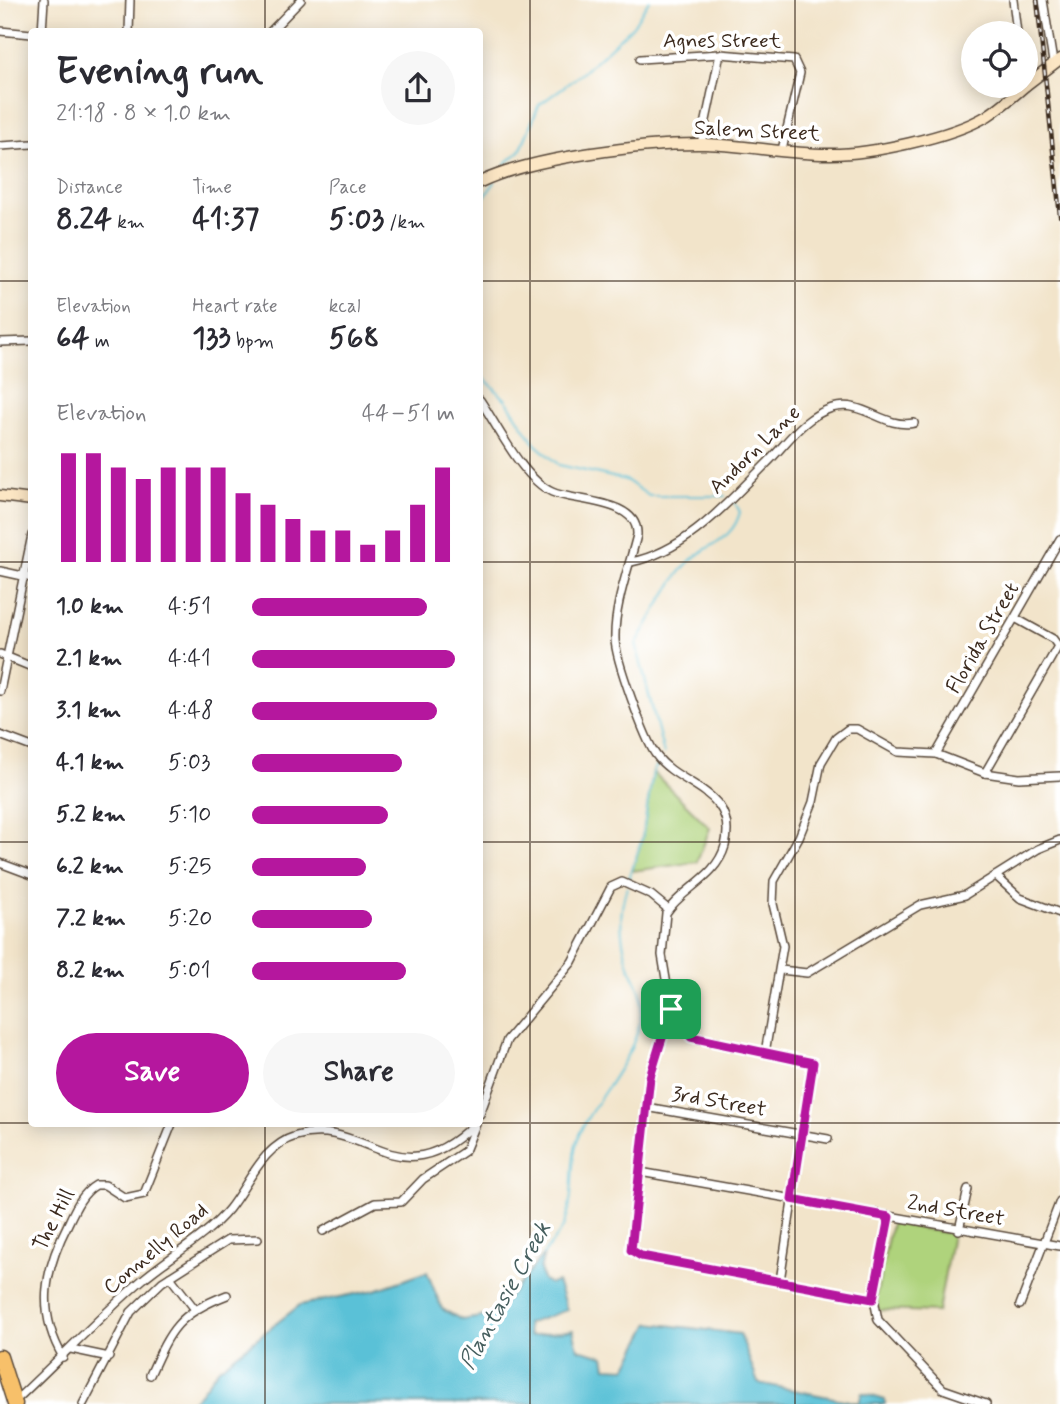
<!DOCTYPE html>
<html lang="en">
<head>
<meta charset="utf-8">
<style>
	:root { --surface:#fff; --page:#f7f7f7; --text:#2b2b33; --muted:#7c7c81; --accent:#b5179e }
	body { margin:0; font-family:Mynerve,sans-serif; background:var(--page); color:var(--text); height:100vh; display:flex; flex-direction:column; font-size:26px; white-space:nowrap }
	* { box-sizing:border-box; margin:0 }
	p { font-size:23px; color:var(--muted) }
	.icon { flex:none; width:38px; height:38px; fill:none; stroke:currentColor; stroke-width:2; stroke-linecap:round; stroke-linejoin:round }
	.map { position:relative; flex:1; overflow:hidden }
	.details { position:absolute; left:28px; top:28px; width:455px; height:1099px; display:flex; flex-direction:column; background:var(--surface); border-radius:7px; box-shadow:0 4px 18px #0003 }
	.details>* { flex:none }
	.fabs { position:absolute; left:961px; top:21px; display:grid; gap:14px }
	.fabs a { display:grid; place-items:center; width:77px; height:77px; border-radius:50%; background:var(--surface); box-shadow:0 4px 18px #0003; font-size:35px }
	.pin { position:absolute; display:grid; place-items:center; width:60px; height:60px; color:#fff; margin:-30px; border-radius:14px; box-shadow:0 4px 10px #0006 }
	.round { display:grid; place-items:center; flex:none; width:74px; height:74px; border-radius:37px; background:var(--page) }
	.summary { display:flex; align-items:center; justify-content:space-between; height:119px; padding:0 28px }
	h1 { font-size:38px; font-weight:800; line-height:52px }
	.stats { display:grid; grid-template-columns:repeat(3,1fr); gap:10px; height:119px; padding:7px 28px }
	.stats div { display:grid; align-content:center }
	.stats b { font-size:30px; font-weight:800 }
	.stats small { font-size:19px; font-weight:400 }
	.stats p { font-size:19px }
	.chart { height:196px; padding:14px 28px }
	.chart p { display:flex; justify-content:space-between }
	.chart svg { width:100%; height:126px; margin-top:7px; stroke:var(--accent); stroke-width:6 }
	.button { display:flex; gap:14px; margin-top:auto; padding:14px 28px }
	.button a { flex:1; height:80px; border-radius:42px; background:var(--accent); color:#fff; font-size:28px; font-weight:800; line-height:80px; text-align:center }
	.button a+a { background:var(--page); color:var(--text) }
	ul { padding:0 28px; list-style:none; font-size:23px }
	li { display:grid; grid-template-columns:112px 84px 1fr; align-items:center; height:52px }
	li i { height:18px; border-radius:9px; background:var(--accent) }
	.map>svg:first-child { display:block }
	.green { fill:#afd37b; stroke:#757e4c; stroke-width:2 }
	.water { fill:#5ac1d7; stroke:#4a767a; stroke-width:2 }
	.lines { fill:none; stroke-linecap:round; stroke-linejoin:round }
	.stream { stroke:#5ac1d7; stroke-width:2 }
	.street-casing { stroke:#564638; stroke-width:10 }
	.secondary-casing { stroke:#564638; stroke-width:13 }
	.highway-casing { stroke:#564638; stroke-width:17 }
	.street { stroke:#fff; stroke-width:7 }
	.secondary { stroke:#fce6c4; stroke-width:10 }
	.highway { stroke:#f7c06b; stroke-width:14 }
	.rail-casing { stroke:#3b2a1e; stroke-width:4.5 }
	.rail { stroke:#fff; stroke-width:2; stroke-dasharray:5; stroke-linecap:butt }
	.route-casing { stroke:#fff; stroke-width:14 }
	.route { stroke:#b5179e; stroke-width:9 }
	.grid { fill:none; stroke:#3b2a1e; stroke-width:2; stroke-opacity:0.55 }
	.labels { text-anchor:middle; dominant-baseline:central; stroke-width:7; stroke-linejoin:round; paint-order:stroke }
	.street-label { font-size:21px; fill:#3b2a1e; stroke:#fff }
	.water-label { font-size:23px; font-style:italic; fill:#465f5f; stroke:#fff }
</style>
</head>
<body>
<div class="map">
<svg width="1060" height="1404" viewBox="0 0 1060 1404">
	<rect width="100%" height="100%" fill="#fff"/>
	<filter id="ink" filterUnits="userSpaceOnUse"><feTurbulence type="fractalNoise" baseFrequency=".0143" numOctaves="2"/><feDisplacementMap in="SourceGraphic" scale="14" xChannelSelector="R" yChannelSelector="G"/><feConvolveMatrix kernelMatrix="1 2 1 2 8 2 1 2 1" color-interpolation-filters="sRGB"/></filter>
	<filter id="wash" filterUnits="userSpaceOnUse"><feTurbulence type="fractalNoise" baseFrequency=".00686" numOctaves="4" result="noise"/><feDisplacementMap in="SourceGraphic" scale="28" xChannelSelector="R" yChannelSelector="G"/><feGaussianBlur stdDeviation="1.57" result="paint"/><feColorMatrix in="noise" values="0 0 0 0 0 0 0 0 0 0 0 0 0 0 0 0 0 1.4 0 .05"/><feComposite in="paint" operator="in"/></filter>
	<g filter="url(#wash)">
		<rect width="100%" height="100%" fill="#f2e4ca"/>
		<g class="green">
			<path d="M653 772 710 828 697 862 632 871 642 839Z"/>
			<path d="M891 1223 952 1234 938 1312 878 1310 876 1297Z"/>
		</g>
		<path class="water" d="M544 1254 540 1269 543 1280 550 1284 557 1282 567 1310 527 1324 529 1336 573 1330 578 1349 604 1356 606 1367 626 1368 650 1323 740 1334 758 1383 859 1403 862 1393 885 1400V1404H188L198 1396 219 1368 300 1305 375 1290 427 1272 442 1309 462 1320 494 1315Z"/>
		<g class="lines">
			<g class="stream">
				<path d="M505 164 520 151 539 105 581 74 633 26 649 0"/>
				<path d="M480 203 495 182"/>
				<path d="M480 374 506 400 535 444 559 465 626 480 649 496H725"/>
				<path d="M664 754 636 644C650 622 673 576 691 560 710 543 733 540 740 512L734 501"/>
				<path d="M628 882 642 839 653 772 658 764"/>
				<path d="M543 1255C549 1245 560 1235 564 1225 577 1195 567 1160 581 1130 601 1089 648 1046 641 995 640 985 632 975 629 965 620 939 618 913 627 887"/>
			</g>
		</g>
	</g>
	<g filter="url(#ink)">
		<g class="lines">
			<g class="street-casing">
				<g id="street">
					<path d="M1013 0 1017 33"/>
					<path d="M1043 0 1053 62"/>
					<path d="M0 31 32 34"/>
					<path d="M42 32 44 0"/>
					<path d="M129 32 130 0"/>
					<path d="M270 32 301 0"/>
					<path d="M640 59 720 54 794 60 800 73 782 150"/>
					<path d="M701 144 720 54"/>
					<path d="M0 146 32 144"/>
					<path d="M0 342 32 341"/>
					<path d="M480 400C498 427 523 479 552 492 574 502 639 499 637 535 629 568 614 605 615 639 615 658 645 740 656 755 679 787 739 790 725 846 716 878 682 888 666 913L662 955 671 1009 650 1077 631 1250 641 1256 874 1299"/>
					<path d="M631 562C687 551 728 502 767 463 788 442 803 417 832 408 864 399 883 429 914 423"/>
					<path d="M0 571 32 578"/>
					<path d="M0 654 32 667"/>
					<path d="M0 691 32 535"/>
					<path d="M0 735 32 747"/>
					<path d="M936 754 1060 539"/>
					<path d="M985 773 1058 646 1053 639 1015 618"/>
					<path d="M0 863 32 875"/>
					<path d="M996 876 1020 898 1060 913"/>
					<path d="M781 970 807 973 920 905 965 895 1038 849 1060 840"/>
					<path d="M671 1009 691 1037 813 1063 780 1281"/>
					<path d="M765 1053 783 946 773 904 774 881 799 837 813 802 821 763 836 738 848 729H857L898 752 936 754 985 773 1019 778 1060 776"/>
					<path d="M646 1107 828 1139"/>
					<path d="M480 1114 507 1040 572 962 611 887 622 882 651 895 668 909"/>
					<path d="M640 1172 1060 1246"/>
					<path d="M889 1217 874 1299 878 1320 943 1389 986 1404"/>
					<path d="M959 1230 968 1189"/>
					<path d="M323 1231 375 1203 401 1202 423 1179 465 1151 476 1124"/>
					<path d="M170 1277 194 1308"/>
					<path d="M1020 1305 1060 1201"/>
					<path d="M71 1349 109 1357"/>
					<path d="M63 1357C36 1311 45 1269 68 1224 75 1209 82 1193 96 1185H105L125 1198 144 1194 172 1124"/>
					<path d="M150 1375C171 1328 178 1314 227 1295"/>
					<path d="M15 1401C58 1361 98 1318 142 1280 170 1256 205 1238 229 1209 249 1184 262 1146 296 1136 366 1116 397 1200 474 1124"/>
					<path d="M83 1404 131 1312 162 1282 228 1240 258 1239"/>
				</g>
			</g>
			<g class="secondary-casing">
				<g id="secondary">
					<path d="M1026 85 1060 59"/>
					<path d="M480 182C534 157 645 143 705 144 746 145 786 154 827 154 868 155 952 137 987 116 1001 107 1013 96 1025 86"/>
					<path d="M0 496 32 500"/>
				</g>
			</g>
			<g class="highway-casing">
				<path id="highway" d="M0 1357 15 1404"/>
			</g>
			<use href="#street" class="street"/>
			<use href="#secondary" class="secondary"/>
			<use href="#highway" class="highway"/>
			<g class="rail-casing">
				<path id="rail" d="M1037 0 1060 216"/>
			</g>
			<use href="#rail" class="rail"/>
		</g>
	</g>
	<g class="lines" filter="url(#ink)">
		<g class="route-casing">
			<path id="route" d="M671 1009 691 1037 813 1063 792 1199 889 1217 873 1299 641 1256 631 1250 650 1077Z"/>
		</g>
		<use href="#route" class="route"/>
	</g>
	<path class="grid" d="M265 0V32M530 0V1404M795 0V1404M0 281H32M480 281H1060M0 562H32M480 562H1060M0 842H32M480 842H1060M0 1123H32M480 1123H1060M265 1124V1404"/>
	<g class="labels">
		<g class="street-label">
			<text x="722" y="41">Agnes Street</text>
			<text transform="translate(757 131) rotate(3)">Salem Street</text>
			<text transform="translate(755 450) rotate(-44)">Andorn Lane</text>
			<text transform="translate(983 638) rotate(-60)">Florida Street</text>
			<text transform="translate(719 1102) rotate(10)">3rd Street</text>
			<text transform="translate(956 1211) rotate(10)">2nd Street</text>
			<text transform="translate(54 1220) rotate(-63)">The Hill</text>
			<text transform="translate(156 1249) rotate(-40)">Connelly Road</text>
		</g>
		<g class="water-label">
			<text transform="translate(506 1296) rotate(-61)">Plantasie Creek</text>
		</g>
	</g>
</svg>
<div class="fabs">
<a><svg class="icon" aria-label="locate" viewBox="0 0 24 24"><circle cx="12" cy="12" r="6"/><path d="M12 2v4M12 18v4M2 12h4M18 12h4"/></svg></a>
</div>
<div class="pin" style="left:671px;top:1009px;background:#1e9e55"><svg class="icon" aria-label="arrive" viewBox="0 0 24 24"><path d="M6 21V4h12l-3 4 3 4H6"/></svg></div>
<section class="details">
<div class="summary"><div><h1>Evening run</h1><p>21:18 · 8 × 1.0 km</p></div><a class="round"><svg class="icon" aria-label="share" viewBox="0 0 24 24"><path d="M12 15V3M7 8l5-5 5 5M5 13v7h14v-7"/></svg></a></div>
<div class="stats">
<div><p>Distance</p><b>8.24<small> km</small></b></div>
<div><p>Time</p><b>41:37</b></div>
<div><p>Pace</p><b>5:03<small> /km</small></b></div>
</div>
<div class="stats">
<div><p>Elevation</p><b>64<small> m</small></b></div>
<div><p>Heart rate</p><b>133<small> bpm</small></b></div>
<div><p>kcal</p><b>568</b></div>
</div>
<div class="chart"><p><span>Elevation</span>44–51 m</p>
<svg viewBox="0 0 160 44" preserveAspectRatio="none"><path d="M5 44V6M15 44V6M25 44V11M35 44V15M45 44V11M55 44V11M65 44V11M75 44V20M85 44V24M95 44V29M105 44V33M115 44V33M125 44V38M135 44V33M145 44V24M155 44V11"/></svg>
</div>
<ul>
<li><b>1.0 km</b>4:51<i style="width:86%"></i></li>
<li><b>2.1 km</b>4:41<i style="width:100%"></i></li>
<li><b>3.1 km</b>4:48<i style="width:91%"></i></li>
<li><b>4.1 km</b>5:03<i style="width:74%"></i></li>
<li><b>5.2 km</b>5:10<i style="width:67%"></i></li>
<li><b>6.2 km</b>5:25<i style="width:56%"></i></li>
<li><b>7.2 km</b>5:20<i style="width:59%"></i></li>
<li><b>8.2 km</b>5:01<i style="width:76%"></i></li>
</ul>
<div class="button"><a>Save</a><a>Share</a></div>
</section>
</div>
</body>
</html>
